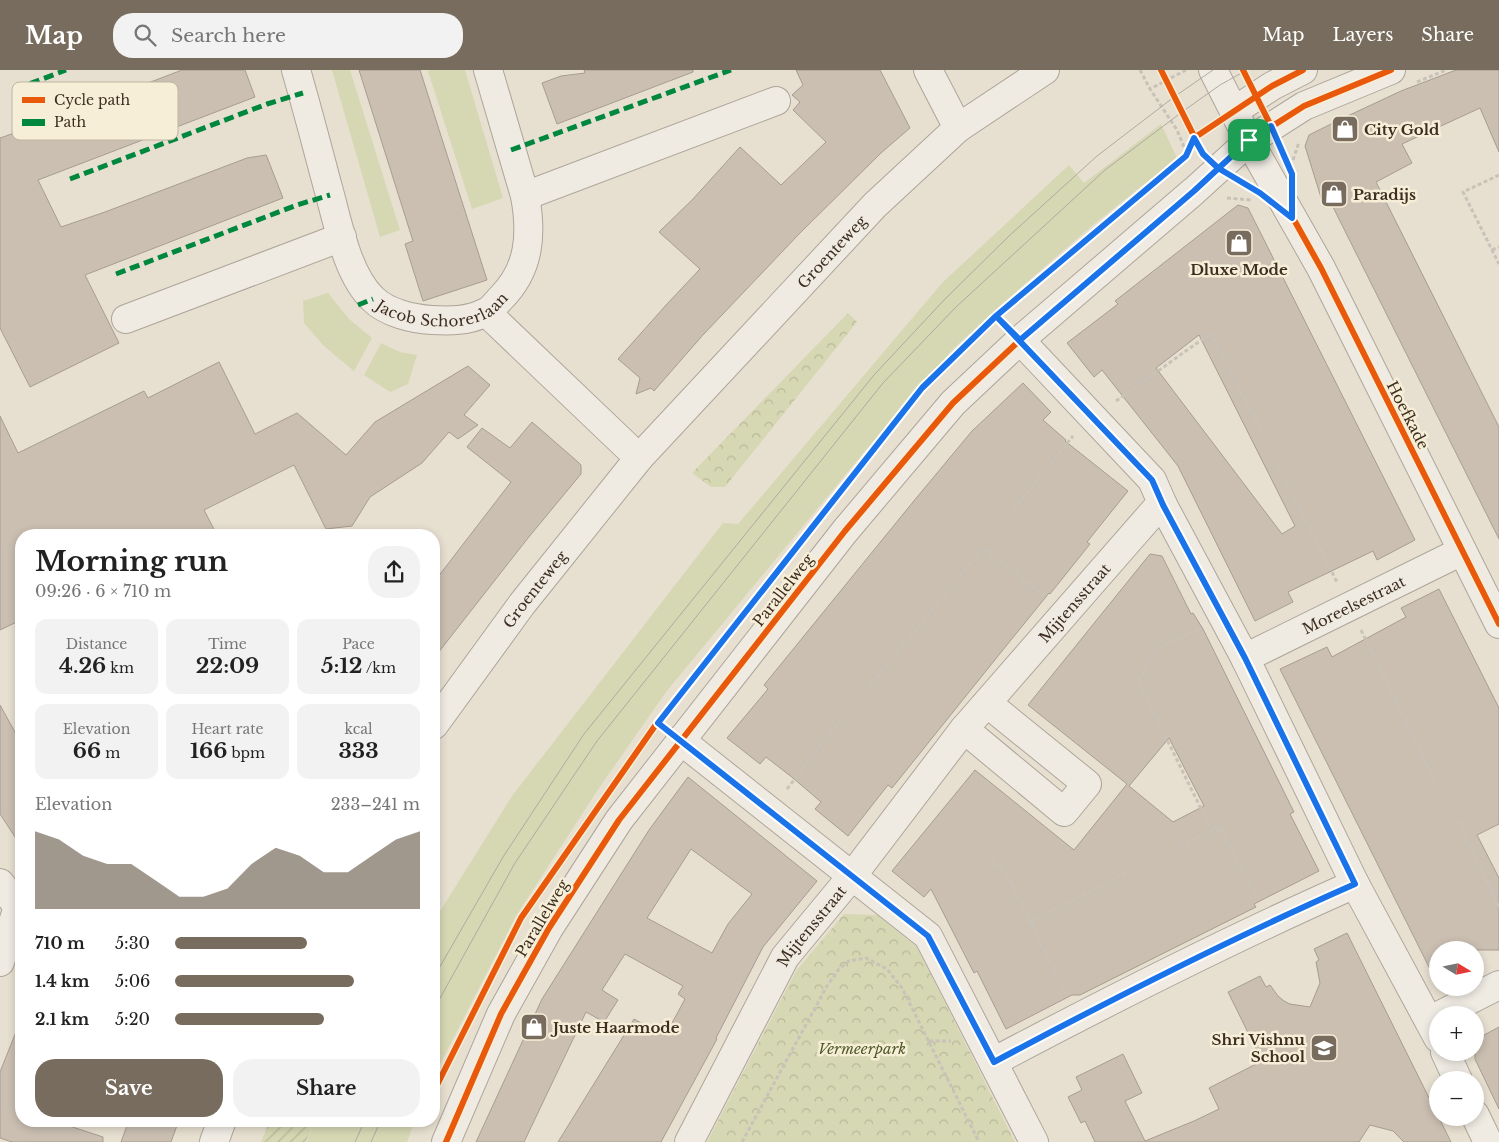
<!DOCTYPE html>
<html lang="en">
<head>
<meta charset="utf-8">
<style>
	:root { --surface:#fff; --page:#f2f2f2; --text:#222; --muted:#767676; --accent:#786c5e }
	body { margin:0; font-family:"Libre Baskerville",serif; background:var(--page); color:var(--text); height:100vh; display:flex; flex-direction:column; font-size:19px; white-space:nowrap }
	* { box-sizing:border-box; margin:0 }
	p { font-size:16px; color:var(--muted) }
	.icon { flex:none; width:28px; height:28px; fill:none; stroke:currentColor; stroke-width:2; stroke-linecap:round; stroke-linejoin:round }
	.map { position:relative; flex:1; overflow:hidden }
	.panel { position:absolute; left:15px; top:459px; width:425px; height:598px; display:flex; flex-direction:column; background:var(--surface); border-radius:20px; box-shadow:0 2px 8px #0003 }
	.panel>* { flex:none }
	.needle { width:32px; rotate:100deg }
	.fabs { position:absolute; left:1429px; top:871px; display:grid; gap:10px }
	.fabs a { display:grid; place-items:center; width:55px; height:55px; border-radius:50%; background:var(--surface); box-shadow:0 2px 8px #0003; font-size:25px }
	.pin { position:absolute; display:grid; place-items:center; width:42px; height:42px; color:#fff; margin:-21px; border-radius:10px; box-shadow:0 2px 8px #0006 }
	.round { display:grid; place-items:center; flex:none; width:52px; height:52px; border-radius:20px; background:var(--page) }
	.headline { display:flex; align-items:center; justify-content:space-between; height:85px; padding:0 20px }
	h1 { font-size:28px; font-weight:700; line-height:38px }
	.figures { display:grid; grid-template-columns:repeat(3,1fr); gap:8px; height:85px; padding:5px 20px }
	.figures div { display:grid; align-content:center; border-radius:12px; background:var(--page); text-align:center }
	.figures b { font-size:21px; font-weight:700 }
	.figures small { font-size:14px; font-weight:400 }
	.figures p { font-size:14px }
	.chart { height:140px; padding:10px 20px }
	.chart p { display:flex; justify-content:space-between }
	.chart svg { width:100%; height:90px; margin-top:5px; fill:var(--accent); opacity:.7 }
	.cta { display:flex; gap:10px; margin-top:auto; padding:10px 20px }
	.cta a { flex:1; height:58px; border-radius:20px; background:var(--accent); color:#fff; font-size:20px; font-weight:700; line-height:58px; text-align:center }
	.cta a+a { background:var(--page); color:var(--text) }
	ul { padding:0 20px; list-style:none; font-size:16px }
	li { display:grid; grid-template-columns:80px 60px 1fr; align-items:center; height:38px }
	li i { height:12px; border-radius:6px; background:var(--accent) }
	header { display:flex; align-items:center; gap:30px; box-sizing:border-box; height:70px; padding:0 25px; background:var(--accent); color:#fff }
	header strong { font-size:24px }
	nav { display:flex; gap:28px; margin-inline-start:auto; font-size:18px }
	.search { width:350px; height:45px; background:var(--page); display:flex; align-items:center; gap:12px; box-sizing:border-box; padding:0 18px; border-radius:20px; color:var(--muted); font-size:19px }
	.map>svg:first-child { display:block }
	.grass { fill:#d6d7b3 }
	.forest { fill:url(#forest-crowns) }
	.garden { fill:url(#garden-furrows) }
	.building { fill:#cbbfb2; stroke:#a89c90; fill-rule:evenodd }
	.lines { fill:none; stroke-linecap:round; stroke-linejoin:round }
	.minor-casing { stroke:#ada599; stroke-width:30 }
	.path { stroke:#c8c2b9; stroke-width:3; stroke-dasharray:4 2.5; stroke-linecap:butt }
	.minor { stroke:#efebe3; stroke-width:28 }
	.tram { stroke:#afaaa2; stroke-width:1 }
	.quiet { stroke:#00873e; stroke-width:5; stroke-dasharray:10 5; stroke-linecap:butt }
	.cycleway-casing { stroke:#f7eed8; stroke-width:9 }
	.cycleway { stroke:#e8590c; stroke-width:6 }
	.route-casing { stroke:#fff; stroke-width:10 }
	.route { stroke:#1a73e8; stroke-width:6 }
	.labels { text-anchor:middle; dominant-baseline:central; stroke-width:5; stroke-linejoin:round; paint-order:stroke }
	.poi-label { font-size:15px; font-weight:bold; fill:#3d2e20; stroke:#f7eed8; text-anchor:start }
	.street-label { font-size:15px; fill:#3d2e20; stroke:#f7eed8 }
	.park-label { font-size:15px; font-style:italic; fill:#4d5a26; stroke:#f7eed8 }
	.key { fill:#f7eed8; stroke:#bfb4a1; stroke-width:1 }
	.key-label { font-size:14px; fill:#3d2e20 }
</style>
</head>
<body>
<header>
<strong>Map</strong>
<div class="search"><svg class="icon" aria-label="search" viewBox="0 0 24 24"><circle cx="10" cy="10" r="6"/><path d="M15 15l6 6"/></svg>Search here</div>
<nav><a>Map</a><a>Layers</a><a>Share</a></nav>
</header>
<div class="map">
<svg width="1499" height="1072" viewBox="0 0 1499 1072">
	<defs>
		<pattern id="forest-crowns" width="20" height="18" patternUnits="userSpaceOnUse" patternTransform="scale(1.25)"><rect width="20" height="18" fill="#d6d7b3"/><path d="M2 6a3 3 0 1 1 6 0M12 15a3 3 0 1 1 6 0" fill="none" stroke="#b9b99a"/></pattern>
		<pattern id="garden-furrows" width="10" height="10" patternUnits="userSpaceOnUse" patternTransform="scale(1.25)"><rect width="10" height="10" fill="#d6d7b3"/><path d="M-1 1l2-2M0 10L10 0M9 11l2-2" fill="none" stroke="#b9b99a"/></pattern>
	</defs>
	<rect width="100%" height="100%" fill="#e7e0d1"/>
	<g class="grass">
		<path d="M332 0H350L400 160 380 167Z"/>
		<path d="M430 0H465L503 128 472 139 428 1Z"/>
		<path d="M1161 54 1177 88 1094 154 1011 226 953 279 865 381 666 622 597 721 516 846 434 1006V851L512 726 723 453 738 454 942 213 1069 95 1084 113Z"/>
		<path d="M328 223 349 249 372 268 354 301 324 276 304 253 303 231Z"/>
		<path d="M381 273 400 282 417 285 408 314 390 322 364 305Z"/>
		<path d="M315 1050H415L407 1072H307Z"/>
	</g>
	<g class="forest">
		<path d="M848 243 857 252 725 417H711L692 403Z"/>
		<path d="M844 844 877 845 917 877 1015 1072H707L796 901Z"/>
	</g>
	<path class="garden" d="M270 1050H315L306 1072H261Z"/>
	<g class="building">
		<path d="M182 0H245L255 27 38 110 61 157 105 142 247 88 266 85 267 87 283 128 85 205 119 273 30 317 0 258V68L46 52Z"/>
		<path d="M359 0H420L487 210 423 231 405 174 413 171Z"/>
		<path d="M584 0H693V2L557 54 542 13 561 6 585 3Z"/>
		<path d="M796 0H880L910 58 881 83 800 163 702 266 654 321 651 318 636 324 640 308 618 289 667 234 700 199 659 162 693 129 740 77 781 115 826 72 793 40 800 32 792 25 803 15Z"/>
		<path d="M1456 0H1499V82L1480 38 1402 74 1412 93 1376 112 1499 357V469L1331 133 1324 137 1305 76 1309 65 1339 50 1401 21Z"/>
		<path d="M1238 135 1248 138 1415 470 1377 490 1373 481 1288 522 1293 532 1255 551 1178 396 1102 300 1094 307 1067 273 1118 234 1115 231ZM1199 265 1295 456 1282 464 1156 298Z"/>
		<path d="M219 292 255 364 297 343 346 385 375 352 468 296 490 315 464 345 478 355 458 369 449 362 422 393 370 427 352 456 326 459 294 395 204 440 217 465H21V550L0 560V346L18 383 144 321 148 328Z"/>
		<path d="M1023 313 1051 342 1043 350 1066 370 1065 371 1128 421 1087 472 1090 474 1050 524 1049 523 998 586 892 718 888 715 848 766 815 739 821 732 793 708 766 687 760 694 727 668 768 619 764 615 913 432 972 361Z"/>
		<path d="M532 352 578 392 581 395V404L528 468 434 588V512L511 412 467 377 482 358 510 378Z"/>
		<path d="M1150 484 1162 486 1191 544 1193 543 1203 559 1294 742 1290 744 1319 801 1254 834 1256 837 1080 925H1072L1006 959 977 901 974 903 931 819 924 827 892 801 975 700 1074 780 1127 714 1028 635ZM1169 668 1204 736 1173 752 1129 716Z"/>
		<path d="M1439 519 1499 638V754L1477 765 1499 808V880H1438V915L1280 599 1327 577 1332 587 1406 547 1401 538Z"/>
		<path d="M0 635 21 673V776L0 744Z"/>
		<path d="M688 707 817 811 763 877 716 968 717 969 661 1072H558L634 949 665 966 685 929 678 924 683 916 625 884 602 920 618 930 604 952 586 942 524 1072H476L542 929 649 760ZM691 779 752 824 728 854 712 883 647 848Z"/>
		<path d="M1347 863 1451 1072H1404L1393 1061 1370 1055 1359 1072H1095L1085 1051 1081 1053 1068 1027 1082 1020 1076 1007 1123 984 1142 1023 1125 1031 1145 1071 1194 1051 1219 1039 1209 1018 1262 991 1228 922 1260 906 1266 917 1270 915 1278 926 1284 931 1290 934 1310 937 1320 913 1316 892 1319 890 1314 879Z"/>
		<path d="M20 952H21V1050H51L103 1067V1072H12L0 1068V1002Z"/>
		<path d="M1499 957V1039L1475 989V970Z"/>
		<path d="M129 1050H179L171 1072H121Z"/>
	</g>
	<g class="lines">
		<g class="minor-casing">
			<g id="minor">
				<path id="s1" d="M296 0C307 38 317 76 327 114 337 148 346 204 373 229 387 243 413 249 432 250 450 251 468 251 484 243 491 241 496 233 501 228 530 199 532 164 525 126L488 0"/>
				<path d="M928 0 958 58"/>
				<path d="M1213 0 1249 71 1321 198 1499 554"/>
				<path d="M1234 41 1272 16 1303 0"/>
				<path d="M525 126 776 31"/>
				<path d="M487 243 639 388"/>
				<path d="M126 249 342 167"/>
				<path d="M1020 270 1152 410 1163 435 1245 588 1355 814 1438 968"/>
				<path id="s2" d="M1245 588 1462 481"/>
				<path id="s3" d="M434 655 522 534 639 388 875 135 958 58 1045 0"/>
				<path d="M964 659 1064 742 1087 714 987 633"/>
				<path d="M680 670 928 866 1034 1072"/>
				<path d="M0 813 18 837"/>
				<path d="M0 892 18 837"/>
				<path d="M1440 945 1499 915"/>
				<path d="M1445 982 1458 1010"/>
				<path d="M993 992C1112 929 1232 868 1355 814"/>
				<path d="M1475 1045 1488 1072"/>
				<path d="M214 1072 222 1050"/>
				<path d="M446 1072 501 944 549 858 619 750 845 461 953 333 1020 270 1194 121 1249 71 1304 36 1391 0"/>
				<path id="s4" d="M689 1072 785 887 852 806 964 659 1156 439 1163 435"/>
			</g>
		</g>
		<g class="path">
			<path d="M1140 0 1150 19"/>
			<path d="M1186 0 1150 19 1177 60 1189 89"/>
			<path d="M1417 12 1446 0"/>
			<path d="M1293 90 1299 72"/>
			<path d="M1499 105 1463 122 1499 194"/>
			<path d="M1227 128 1251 130"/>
			<path d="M1492 180 1499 177"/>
			<path d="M1116 331 1211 263 1261 361"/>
			<path d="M1276 392 1337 512"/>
			<path d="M1014 439 1073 366"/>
			<path d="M1198 559 1157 579 1138 611 1212 761"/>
			<path d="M1361 560 1436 713"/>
			<path d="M869 617 983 478 1044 526"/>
			<path d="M787 719 842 648"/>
			<path d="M1458 751 1499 837"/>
			<path d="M1174 779 1220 757 1257 829"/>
			<path d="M987 785 1007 805 1066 924"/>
			<path d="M1030 852 1132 800"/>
			<path d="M929 971H951"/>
			<path d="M742 1072 827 916 839 899 849 891 866 888 887 899 902 918 979 1072"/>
		</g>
		<use href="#minor" class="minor"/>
		<g class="tram">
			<path d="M434 907 503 787 584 664 874 305 945 229 1009 166 1097 86 1174 27 1213 0"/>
			<path d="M434 939 515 793 597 671 883 313 956 237 1105 100 1182 42 1220 15 1247 0"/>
			<path d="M355 1072 365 1050"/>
			<path d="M371 1072 381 1050"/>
		</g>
		<g class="quiet">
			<path d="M16 19 66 0"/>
			<path d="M511 80 731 0"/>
			<path d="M70 109 267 34 303 23"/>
			<path d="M116 204 297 135 330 125"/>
			<path d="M358 235 373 229"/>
		</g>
		<g class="cycleway-casing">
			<g id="cycleway">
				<path d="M1161 0 1203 84 1218 98 1260 123 1293 148 1321 198 1499 554"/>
				<path d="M1243 0 1271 56 1292 104 1293 148"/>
				<path d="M434 1021 521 848 657 653 922 318 996 246 1186 86 1194 68 1272 16 1303 0"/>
				<path d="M446 1072 501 944 549 858 619 750 845 461 953 333 1020 270 1194 121 1249 71 1304 36 1391 0"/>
			</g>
		</g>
		<use href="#cycleway" class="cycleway"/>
	</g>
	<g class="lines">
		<g class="route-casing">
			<path id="route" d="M1249 70 1194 121 1020 270 996 246 922 318 658 653 928 866 994 992C1112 929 1232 868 1355 814L1245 588 1163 435 1152 410 996 246 1186 86 1194 68 1203 84 1218 98 1260 123 1292 148V104L1271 56 1249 70"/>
		</g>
		<use href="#route" class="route"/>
	</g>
	<defs>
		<g id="shop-square" transform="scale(1.4375)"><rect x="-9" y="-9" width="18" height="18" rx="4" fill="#786c5e" stroke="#f7eed8"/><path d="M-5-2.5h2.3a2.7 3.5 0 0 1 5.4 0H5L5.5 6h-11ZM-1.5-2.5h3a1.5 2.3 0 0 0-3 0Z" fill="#fff"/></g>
		<g id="school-square" transform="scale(1.4375)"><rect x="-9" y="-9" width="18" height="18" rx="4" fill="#786c5e" stroke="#f7eed8"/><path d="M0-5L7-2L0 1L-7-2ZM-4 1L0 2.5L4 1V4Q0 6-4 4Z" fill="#fff"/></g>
	</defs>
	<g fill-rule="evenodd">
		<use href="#shop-square" x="1345" y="59"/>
		<use href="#shop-square" x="1334" y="124"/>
		<use href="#shop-square" x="1239" y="173"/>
		<use href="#shop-square" x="534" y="957"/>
		<use href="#school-square" x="1324" y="978"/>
	</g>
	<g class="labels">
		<g class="poi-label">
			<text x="1364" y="59">City Gold</text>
			<text x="1353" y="124">Paradijs</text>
			<text x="1239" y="199" text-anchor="middle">Dluxe Mode</text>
			<text x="553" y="957">Juste Haarmode</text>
			<text x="1305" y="969" text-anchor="end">Shri Vishnu<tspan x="1305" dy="17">School</tspan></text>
		</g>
		<g class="street-label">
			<text stroke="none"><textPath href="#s3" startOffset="619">Groenteweg</textPath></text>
			<text stroke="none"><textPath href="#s1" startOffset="319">Jacob Schorerlaan</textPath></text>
			<text transform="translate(1408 345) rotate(63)">Hoefkade</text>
			<text stroke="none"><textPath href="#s3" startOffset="169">Groenteweg</textPath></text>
			<text transform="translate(783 520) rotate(-52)">Parallelweg</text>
			<text stroke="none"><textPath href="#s4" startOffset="666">Mijtensstraat</textPath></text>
			<text stroke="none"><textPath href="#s2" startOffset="121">Moreelsestraat</textPath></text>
			<text transform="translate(542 848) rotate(-59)">Parallelweg</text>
			<text stroke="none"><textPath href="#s4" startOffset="249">Mijtensstraat</textPath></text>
		</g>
		<g class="park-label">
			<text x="862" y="978">Vermeerpark</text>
		</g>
	</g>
	<rect x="12" y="12" width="166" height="58" rx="8" class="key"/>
	<rect x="22" y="27" width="23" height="6" fill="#e8590c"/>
	<rect x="22" y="49" width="23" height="7" fill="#00873e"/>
	<g class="key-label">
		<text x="54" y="35">Cycle path</text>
		<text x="54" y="57">Path</text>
	</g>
</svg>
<div class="fabs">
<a><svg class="needle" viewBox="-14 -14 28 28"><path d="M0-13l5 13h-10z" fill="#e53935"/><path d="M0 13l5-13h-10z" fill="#767676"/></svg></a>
<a>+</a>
<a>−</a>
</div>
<div class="pin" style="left:1249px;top:70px;background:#1e9e55"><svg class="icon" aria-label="arrive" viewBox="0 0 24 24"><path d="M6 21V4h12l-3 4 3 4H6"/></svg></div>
<section class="panel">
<div class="headline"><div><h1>Morning run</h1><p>09:26 · 6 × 710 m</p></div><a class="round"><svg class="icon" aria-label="share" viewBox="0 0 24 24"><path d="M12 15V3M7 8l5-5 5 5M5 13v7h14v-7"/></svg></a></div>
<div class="figures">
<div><p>Distance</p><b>4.26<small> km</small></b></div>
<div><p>Time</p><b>22:09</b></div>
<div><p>Pace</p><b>5:12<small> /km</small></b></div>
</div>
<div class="figures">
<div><p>Elevation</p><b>66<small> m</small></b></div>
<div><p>Heart rate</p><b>166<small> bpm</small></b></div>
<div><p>kcal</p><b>333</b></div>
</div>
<div class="chart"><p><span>Elevation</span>233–241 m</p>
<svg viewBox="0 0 160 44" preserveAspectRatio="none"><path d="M0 44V6L10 10L20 18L30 22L40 22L50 30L60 38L70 38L80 34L90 22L100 14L110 18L120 26L130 26L140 18L150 10L160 6V44z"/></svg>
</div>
<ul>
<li><b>710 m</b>5:30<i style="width:54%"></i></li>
<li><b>1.4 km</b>5:06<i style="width:73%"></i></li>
<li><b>2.1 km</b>5:20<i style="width:61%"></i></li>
</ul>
<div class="cta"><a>Save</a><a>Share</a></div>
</section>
</div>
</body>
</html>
